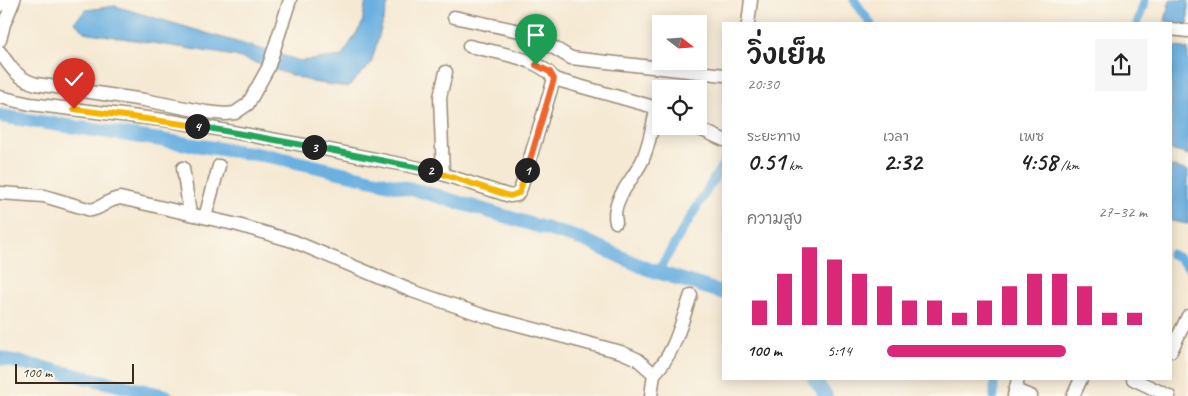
<!DOCTYPE html>
<html lang="th">
<head>
<meta charset="utf-8">
<style>
	:root { --surface:#fff; --page:#f6f6f6; --text:#222; --muted:#767676; --accent:#db2777 }
	body { margin:0; font-family:Caveat,"Playpen Sans Thai",sans-serif; background:var(--page); color:var(--text); height:100vh; display:flex; flex-direction:column; font-size:19px; white-space:nowrap }
	* { box-sizing:border-box; margin:0 }
	p { font-size:16px; color:var(--muted) }
	.icon { flex:none; width:28px; height:28px; fill:none; stroke:currentColor; stroke-width:2; stroke-linecap:round; stroke-linejoin:round }
	.map { position:relative; flex:1; overflow:hidden }
	.drawer { position:absolute; left:722px; top:22px; width:450px; height:358px; display:flex; flex-direction:column; background:var(--surface); border-radius:0px; box-shadow:0 2px 12px #0003 }
	.drawer>* { flex:none }
	.needle { width:32px; rotate:107deg }
	.buttons { position:absolute; left:652px; top:15px; display:grid; gap:10px }
	.buttons a { display:grid; place-items:center; width:55px; height:55px; border-radius:0px; background:var(--surface); box-shadow:0 2px 12px #0003; font-size:25px }
	.scale { position:absolute; left:15px; bottom:12px; width:119px; box-sizing:border-box; padding-left:5px; border:2px solid #3b2a1e; border-top:0; font-size:14px; line-height:18px; white-space:nowrap; color:#3b2a1e; -webkit-text-stroke:4px #fbf7ec; paint-order:stroke }
	.pin { position:absolute; display:grid; place-items:center; width:42px; height:42px; color:#fff; margin:-51px -21px; border-radius:50% 50% 50% 0; rotate:-45deg; box-shadow:0 0 5px #0007 }
	.pin .icon { rotate:45deg }
	.km { position:absolute; width:25px; height:25px; margin:-12px; border-radius:50%; background:#222; color:#fff; font-size:14px; line-height:25px; text-align:center }
	.round { display:grid; place-items:center; flex:none; width:52px; height:52px; border-radius:0px; background:var(--page) }
	.head { display:flex; align-items:center; justify-content:space-between; height:85px; padding:0 25px }
	h1 { font-size:28px; font-weight:600; line-height:38px }
	.stats { display:grid; grid-template-columns:repeat(3,1fr); gap:8px; height:85px; padding:5px 25px }
	.stats div { display:grid; align-content:center }
	.stats b { font-size:25px; font-weight:600 }
	.stats small { font-size:14px; font-weight:400 }
	.stats p { font-size:14px }
	.chart { height:140px; padding:10px 25px }
	.chart p { display:flex; justify-content:space-between }
	.chart svg { width:100%; height:90px; margin-top:5px; stroke:var(--accent); stroke-width:6 }
	ul { padding:0 25px; list-style:none; font-size:16px }
	li { display:grid; grid-template-columns:80px 60px 1fr; align-items:center; height:38px }
	li i { height:12px; border-radius:6px; background:var(--accent) }
	.map>svg:first-child { display:block }
	.water { fill:#6bb0e1; stroke:#536d80 }
	.lines { fill:none; stroke-linecap:round; stroke-linejoin:round }
	.canal { stroke:#6bb0e1; stroke-width:9 }
	.river { stroke:#6bb0e1; stroke-width:14 }
	.minor-casing { stroke:#988a78; stroke-width:15 }
	.minor { stroke:#fff; stroke-width:12 }
	.split-1-casing { stroke:#fff; stroke-width:10 }
	.split-2-casing { stroke:#fff; stroke-width:10 }
	.split-3-casing { stroke:#fff; stroke-width:10 }
	.split-4-casing { stroke:#fff; stroke-width:10 }
	.split-5-casing { stroke:#fff; stroke-width:10 }
	.split-1 { stroke:#f0652b; stroke-width:6 }
	.split-2 { stroke:#f5b400; stroke-width:6 }
	.split-3 { stroke:#22a559; stroke-width:6 }
	.split-4 { stroke:#22a559; stroke-width:6 }
	.split-5 { stroke:#f5b400; stroke-width:6 }
</style>
</head>
<body>
<div class="map">
<svg width="1188" height="396" viewBox="0 0 1188 396">
	<rect width="100%" height="100%" fill="#fbf7ec"/>
	<filter id="ink" filterUnits="userSpaceOnUse"><feTurbulence type="fractalNoise" baseFrequency=".02" numOctaves="2"/><feDisplacementMap in="SourceGraphic" scale="10" xChannelSelector="R" yChannelSelector="G"/><feConvolveMatrix kernelMatrix="1 2 1 2 8 2 1 2 1" color-interpolation-filters="sRGB"/></filter>
	<filter id="wash" filterUnits="userSpaceOnUse"><feTurbulence type="fractalNoise" baseFrequency=".0096" numOctaves="4" result="noise"/><feDisplacementMap in="SourceGraphic" scale="20" xChannelSelector="R" yChannelSelector="G"/><feGaussianBlur stdDeviation="1.12" result="paint"/><feColorMatrix in="noise" values="0 0 0 0 0 0 0 0 0 0 0 0 0 0 0 0 0 1.4 0 .05"/><feComposite in="paint" operator="in"/></filter>
	<g filter="url(#wash)">
		<rect width="100%" height="100%" fill="#f5e9d3"/>
		<g class="water">
			<path d="M366 0H389L371 64 348 87 312 82 235 56 84 32 74 22 86 10 115 6 301 61 342 56 362 24Z"/>
			<path d="M1170 0H1188V25L1165 21Z"/>
			<path d="M1171 46 1188 49V155L1171 150Z"/>
			<path d="M1171 166 1188 171V224L1171 221Z"/>
		</g>
		<g class="lines">
			<g class="canal">
				<path d="M854 0 871 24"/>
				<path d="M1137 24 1145 0"/>
				<path d="M1171 254 1179 258 1188 267"/>
				<path d="M658 271 724 162"/>
				<path d="M994 396V379"/>
			</g>
			<g class="river">
				<path d="M0 116 275 157 424 192 584 240 645 268 724 293"/>
				<path d="M0 358 166 396"/>
				<path d="M814 379 826 396"/>
			</g>
		</g>
	</g>
	<g filter="url(#ink)">
		<g class="lines">
			<g class="minor-casing">
				<g id="minor">
					<path d="M0 5 2 0"/>
					<path d="M454 17 529 33 571 58 724 75"/>
					<path d="M748 24 751 0"/>
					<path d="M1171 29 1188 31"/>
					<path d="M0 40 4 24 14 0"/>
					<path d="M469 46C493 52 541 58 554 79L661 109"/>
					<path d="M0 52C10 67 18 79 36 84L144 100 206 112 225 114 235 113 248 104 268 68 290 0"/>
					<path d="M0 97 30 104 172 121 309 146 430 170 510 196 517 195 521 188 554 79"/>
					<path d="M693 126 724 140"/>
					<path d="M183 168 190 214"/>
					<path d="M443 174 440 97 446 72"/>
					<path d="M0 193 44 196 91 210C103 208 106 200 120 198L238 225 293 241 412 291 485 316 621 352 637 359 654 374 651 396"/>
					<path d="M205 217 219 166"/>
					<path d="M616 222C610 200 635 178 643 159 650 142 653 124 657 106"/>
					<path d="M1171 351 1188 316"/>
					<path d="M654 374C675 353 681 323 691 295"/>
					<path d="M1133 379 1169 396"/>
					<path d="M1015 390 1031 396"/>
					<path d="M1014 396 1018 379"/>
					<path d="M1073 396 1081 379"/>
				</g>
			</g>
			<use href="#minor" class="minor"/>
		</g>
	</g>
	<g class="lines" filter="url(#ink)">
		<g class="split-1-casing">
			<path id="split-1" d="M527 170 554 79 550 72 536 65"/>
		</g>
		<g class="split-2-casing">
			<path id="split-2" d="M430 170 510 196 519 193 527 170"/>
		</g>
		<g class="split-3-casing">
			<path id="split-3" d="M314 147 430 170"/>
		</g>
		<g class="split-4-casing">
			<path id="split-4" d="M197 126 314 147"/>
		</g>
		<g class="split-5-casing">
			<path id="split-5" d="M74 109 197 126"/>
		</g>
		<use href="#split-1" class="split-1"/>
		<use href="#split-2" class="split-2"/>
		<use href="#split-3" class="split-3"/>
		<use href="#split-4" class="split-4"/>
		<use href="#split-5" class="split-5"/>
	</g>
</svg>
<div class="buttons">
<a><svg class="needle" viewBox="-14 -14 28 28"><path d="M0-13l5 13h-10z" fill="#e53935"/><path d="M0 13l5-13h-10z" fill="#767676"/></svg></a>
<a><svg class="icon" aria-label="locate" viewBox="0 0 24 24"><circle cx="12" cy="12" r="6"/><path d="M12 2v4M12 18v4M2 12h4M18 12h4"/></svg></a>
</div>
<div class="scale">100 m</div>
<div class="pin" style="left:536px;top:65px;background:#1e9e55"><svg class="icon" aria-label="arrive" viewBox="0 0 24 24"><path d="M6 21V4h12l-3 4 3 4H6"/></svg></div>
<div class="pin" style="left:74px;top:109px;background:#d93025"><svg class="icon" aria-label="check" viewBox="0 0 24 24"><path d="M5 12l5 5 9-10"/></svg></div>
<b class="km" style="left:527px;top:170px">1</b>
<b class="km" style="left:430px;top:170px">2</b>
<b class="km" style="left:314px;top:147px">3</b>
<b class="km" style="left:197px;top:126px">4</b>
<section class="drawer">
<div class="head"><div><h1>วิ่งเย็น</h1><p>20:30</p></div><a class="round"><svg class="icon" aria-label="share" viewBox="0 0 24 24"><path d="M12 15V3M7 8l5-5 5 5M5 13v7h14v-7"/></svg></a></div>
<div class="stats">
<div><p>ระยะทาง</p><b>0.51<small> km</small></b></div>
<div><p>เวลา</p><b>2:32</b></div>
<div><p>เพซ</p><b>4:58<small> /km</small></b></div>
</div>
<div class="chart"><p><span>ความสูง</span>27–32 m</p>
<svg viewBox="0 0 160 44" preserveAspectRatio="none"><path d="M5 44V32M15 44V19M25 44V6M35 44V12M45 44V19M55 44V25M65 44V32M75 44V32M85 44V38M95 44V32M105 44V25M115 44V19M125 44V19M135 44V25M145 44V38M155 44V38"/></svg>
</div>
<ul>
<li><b>100 m</b>5:14<i style="width:69%"></i></li>
</ul>
</section>
</div>
</body>
</html>
